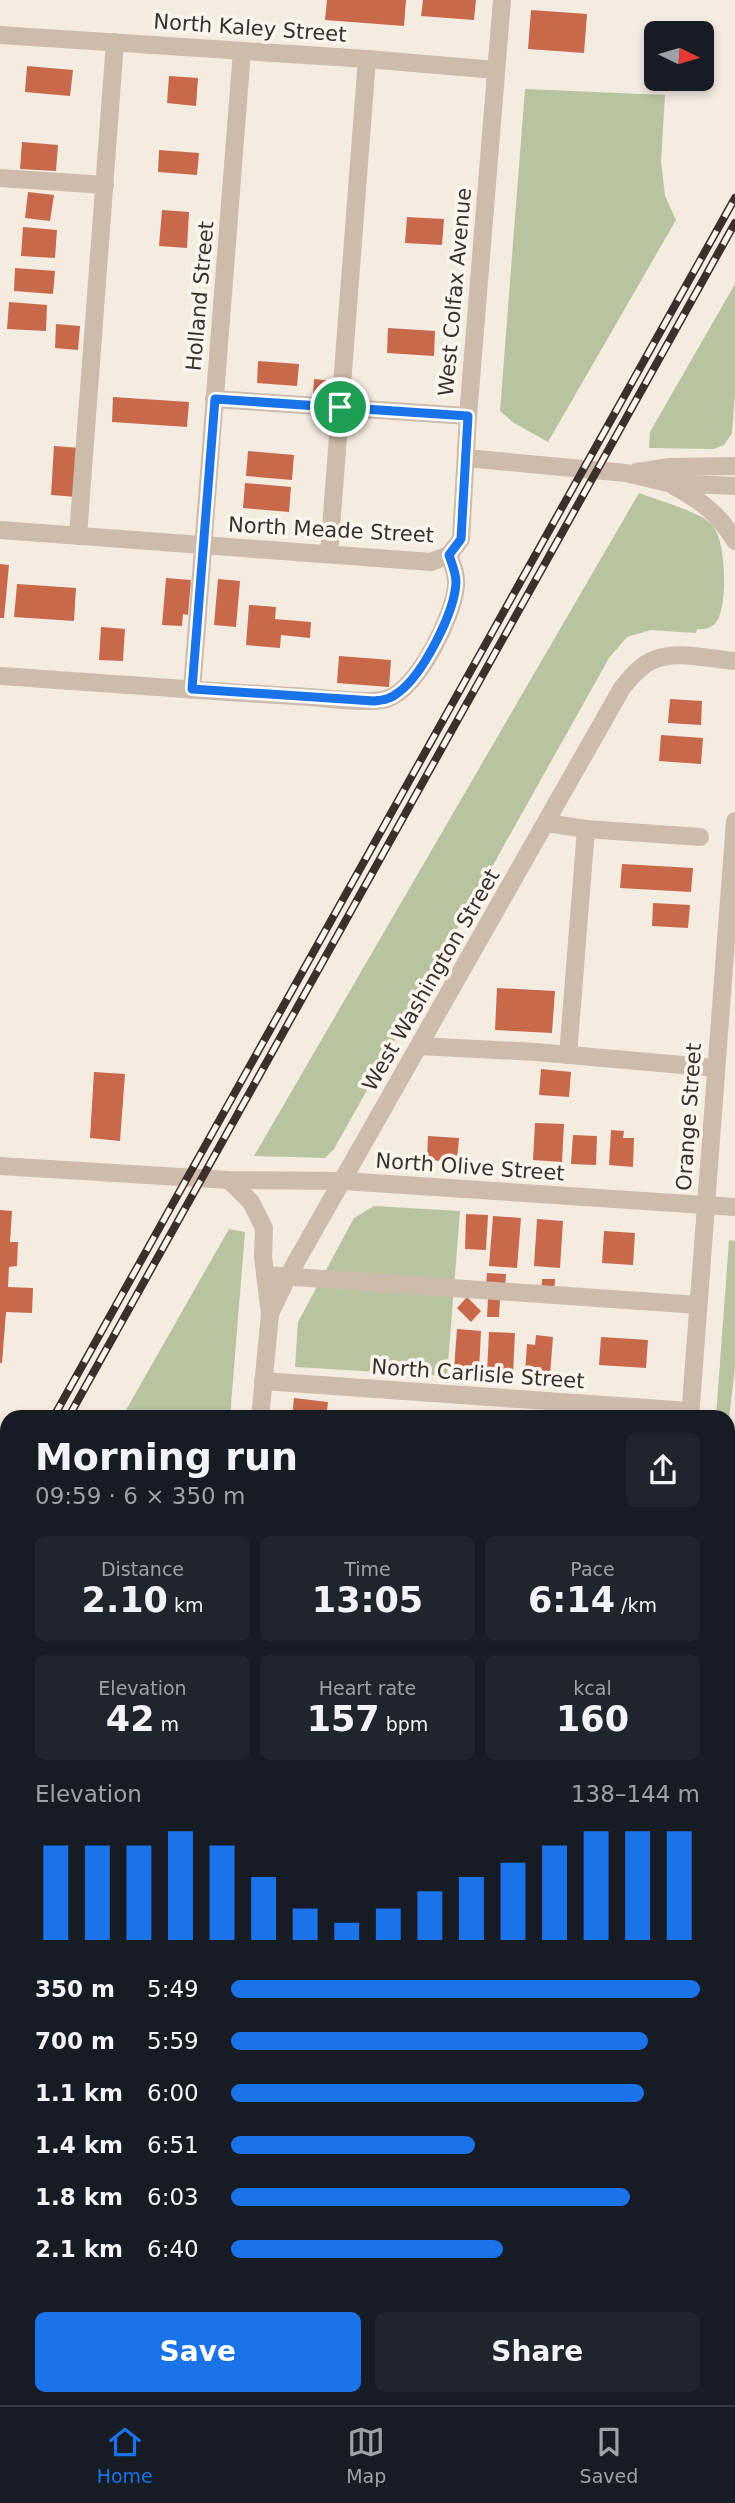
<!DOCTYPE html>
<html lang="en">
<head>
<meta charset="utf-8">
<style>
	:root { --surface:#171b24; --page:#20242c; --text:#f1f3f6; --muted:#9ea1a6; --line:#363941; --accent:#1a73e8 }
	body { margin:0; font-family:"DejaVu Sans",sans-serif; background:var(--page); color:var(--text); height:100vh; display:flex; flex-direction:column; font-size:26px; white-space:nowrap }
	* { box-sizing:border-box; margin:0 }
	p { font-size:23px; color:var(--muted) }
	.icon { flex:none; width:38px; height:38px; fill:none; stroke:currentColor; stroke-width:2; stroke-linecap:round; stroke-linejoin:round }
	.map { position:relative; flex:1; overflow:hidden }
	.sheet { position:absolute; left:0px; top:1410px; width:735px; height:996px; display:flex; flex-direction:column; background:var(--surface); border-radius:21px 21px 0 0; box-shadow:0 4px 10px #0003 }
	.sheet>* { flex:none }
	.needle { width:46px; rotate:95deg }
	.controls { position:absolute; left:644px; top:21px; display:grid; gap:14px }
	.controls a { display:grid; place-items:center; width:70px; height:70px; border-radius:10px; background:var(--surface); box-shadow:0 4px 10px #0003; font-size:35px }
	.pin { position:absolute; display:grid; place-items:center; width:60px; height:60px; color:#fff; margin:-30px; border:4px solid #fff; border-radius:50%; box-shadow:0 2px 7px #0007 }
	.round { display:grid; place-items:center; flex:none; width:74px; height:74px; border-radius:10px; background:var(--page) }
	.summary { display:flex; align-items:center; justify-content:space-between; height:119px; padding:0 35px }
	h1 { font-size:38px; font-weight:800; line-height:52px }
	.figures { display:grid; grid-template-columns:repeat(3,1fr); gap:10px; height:119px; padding:7px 35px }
	.figures div { display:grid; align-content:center; border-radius:10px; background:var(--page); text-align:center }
	.figures b { font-size:35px; font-weight:800 }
	.figures small { font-size:19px; font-weight:400 }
	.figures p { font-size:19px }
	.chart { height:196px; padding:14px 35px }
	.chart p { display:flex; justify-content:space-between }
	.chart svg { width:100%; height:126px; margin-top:7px; stroke:var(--accent); stroke-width:6 }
	.button { display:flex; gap:14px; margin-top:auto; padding:14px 35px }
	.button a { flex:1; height:80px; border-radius:10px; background:var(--accent); color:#fff; font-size:28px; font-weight:800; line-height:80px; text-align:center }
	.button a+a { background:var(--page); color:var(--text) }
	ul { padding:0 35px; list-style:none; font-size:23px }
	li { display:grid; grid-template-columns:112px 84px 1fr; align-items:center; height:52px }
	li i { height:18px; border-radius:9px; background:var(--accent) }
	.tabs { display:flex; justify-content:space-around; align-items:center; height:98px; border-top:2px solid var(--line); background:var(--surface); font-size:19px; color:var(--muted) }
	.tabs a { display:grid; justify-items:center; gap:4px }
	.tabs .current { color:var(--accent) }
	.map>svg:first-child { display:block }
	.grass { fill:#b8c4a0 }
	.forest { fill:url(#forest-crowns) }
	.building { fill:#c8694b }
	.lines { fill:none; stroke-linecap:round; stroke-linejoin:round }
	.minor { stroke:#cdbbac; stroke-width:18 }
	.rail-casing { stroke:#3b302b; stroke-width:8 }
	.rail { stroke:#fbf5ee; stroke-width:5; stroke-dasharray:16; stroke-linecap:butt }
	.route-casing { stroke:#fff; stroke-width:14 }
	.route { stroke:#1a73e8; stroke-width:9 }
	.labels { text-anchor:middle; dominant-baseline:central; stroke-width:7; stroke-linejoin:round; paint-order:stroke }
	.street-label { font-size:21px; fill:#3b302b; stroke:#fbf5ee }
</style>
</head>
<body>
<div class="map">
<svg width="735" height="2405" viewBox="0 0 735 2405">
	<defs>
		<pattern id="forest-crowns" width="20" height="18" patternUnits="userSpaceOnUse" patternTransform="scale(1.75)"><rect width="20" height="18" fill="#b8c4a0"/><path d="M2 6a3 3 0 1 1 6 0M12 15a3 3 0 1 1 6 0" fill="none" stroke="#97a083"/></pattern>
	</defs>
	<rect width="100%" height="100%" fill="#f4ebe1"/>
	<g class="grass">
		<path d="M525 89 665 95 661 161 665 196 676 220 548 442 514 423 500 411Z"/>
		<path d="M735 284V394L732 433 724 445 714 449 649 448 650 432Z"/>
		<path d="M639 493C657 500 702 512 713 526 726 542 727 599 719 617 716 626 707 630 697 629L696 633 651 630 627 637 609 658 334 1149 325 1158 254 1156Z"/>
		<path d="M374 1206 460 1211 447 1376 295 1367 298 1322 354 1218Z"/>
		<path d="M229 1229 245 1232 230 1417H122Z"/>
		<path d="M729 1240 735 1241V1368L728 1426V1418L716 1417Z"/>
		<path d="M0 1763 7 1764V2004H0Z"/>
		<path d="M0 2257 7 2258V2399H102L157 2403V2405H0Z"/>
	</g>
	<path class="forest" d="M728 2175H735V2281L728 2280Z"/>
	<g class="building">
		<path d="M327 0H406L404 26 325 20Z"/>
		<path d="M423 0H476L474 20 421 16Z"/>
		<path d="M531 10 587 14 584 53 528 49Z"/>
		<path d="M27 66 73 70 70 96 25 92Z"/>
		<path d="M169 76 198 78 196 106 167 103Z"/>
		<path d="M22 142 58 145 56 171 20 169Z"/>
		<path d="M159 150 199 153 197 175 158 172Z"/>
		<path d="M28 192 54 195 50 221 25 218Z"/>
		<path d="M162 210 189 212 187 248 159 246Z"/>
		<path d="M407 217 444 219 442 245 405 243Z"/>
		<path d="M23 227 57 230 55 258 21 256Z"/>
		<path d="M15 268 55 271 53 294 14 291Z"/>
		<path d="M9 302 47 305 46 331 7 329Z"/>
		<path d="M56 324 80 326 78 350 55 348Z"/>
		<path d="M388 328 435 331 434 356 387 353Z"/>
		<path d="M258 361 299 364 297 386 257 383Z"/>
		<path d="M314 379 333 381 332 397 313 395Z"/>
		<path d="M113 397 189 402 187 427 112 422Z"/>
		<path d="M54 446 80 448 77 497 51 495Z"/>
		<path d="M248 451 294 455 292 480 246 476Z"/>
		<path d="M245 483 291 487 289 512 243 508Z"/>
		<path d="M0 564 9 565 4 618H0Z"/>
		<path d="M166 578 191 580 188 615 183 614 182 626 162 625Z"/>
		<path d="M218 579 240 581 236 627 214 625Z"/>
		<path d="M17 584 76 588 74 621 14 617Z"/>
		<path d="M249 605 276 607 275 619 311 622 310 638 281 635 280 648 246 645Z"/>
		<path d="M101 627 125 629 123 661 99 660Z"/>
		<path d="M339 656 391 660 389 687 337 683Z"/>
		<path d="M670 699 702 701 701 725 668 723Z"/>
		<path d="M661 735 703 738 701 764 659 761Z"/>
		<path d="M622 864 693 868 691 892 620 888Z"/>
		<path d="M653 903 690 905 688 928 652 926Z"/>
		<path d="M497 988 555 991 552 1033 495 1030Z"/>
		<path d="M541 1069 571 1072 569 1097 539 1095Z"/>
		<path d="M94 1072 125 1074 120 1141 90 1138Z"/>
		<path d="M535 1123 564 1124 562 1162 533 1160Z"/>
		<path d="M611 1130 624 1131 623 1138H634L633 1167 609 1165Z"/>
		<path d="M573 1135 597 1136 596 1165 571 1164Z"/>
		<path d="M428 1136 459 1138 457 1162 427 1160Z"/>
		<path d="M0 1210 12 1211 10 1242H18L17 1266 9 1267 8 1287 33 1288 32 1313 6 1312 2 1363H0Z"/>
		<path d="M466 1214 488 1215 486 1250 465 1249Z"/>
		<path d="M493 1216 521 1218 517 1268 489 1266Z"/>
		<path d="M537 1219 563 1221 560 1268 534 1266Z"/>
		<path d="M604 1231 635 1233 633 1265 602 1263Z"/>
		<path d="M487 1273 506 1274 505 1287 486 1286Z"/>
		<path d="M542 1279H555L554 1294H541Z"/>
		<path d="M467 1297 481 1311 471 1322 457 1308Z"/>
		<path d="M488 1299H500L499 1317H487Z"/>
		<path d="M457 1329 481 1331 479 1371 454 1369Z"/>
		<path d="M489 1332 515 1333 513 1375 487 1373Z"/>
		<path d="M536 1335 553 1337 550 1375 525 1373 527 1344 535 1345Z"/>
		<path d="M601 1337 648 1340 646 1368 599 1365Z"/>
		<path d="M294 1398 328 1402 326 1418H292Z"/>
		<path d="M220 2399H389L388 2405H220Z"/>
		<path d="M409 2399H591V2405H408Z"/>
	</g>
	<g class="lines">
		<g class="minor">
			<path d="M0 35 367 59 496 70"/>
			<path d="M0 178 105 185"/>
			<path d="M214 399 468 416"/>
			<path d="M466 458 626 473 668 483 735 486"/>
			<path d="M636 472 670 467 735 466"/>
			<path d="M674 486C700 500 720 515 735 541"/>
			<path d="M0 530 431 562 449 555 461 539 468 416 502 0"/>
			<path d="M78 536 115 42"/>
			<path d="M329 554 367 59"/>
			<path d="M0 676C103 683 206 691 309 697 328 698 374 705 389 698 419 686 453 617 456 586 457 575 453 566 449 555"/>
			<path d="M192 689 242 51"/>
			<path d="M547 823 586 829 700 837"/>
			<path d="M419 1046 536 1052 716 1068"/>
			<path d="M568 1055 586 829"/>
			<path d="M0 1166 229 1180 343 1181 735 1207"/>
			<path d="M229 1180 251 1202 264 1228 263 1257 270 1314"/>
			<path d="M265 1275 698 1305"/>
			<path d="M263 1381 690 1411"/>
			<path d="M260 1418 270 1314 288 1276 622 688C630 678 639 667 651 661 674 649 710 659 735 661"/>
			<path d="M690 1418 735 821"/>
			<path d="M728 1649H735"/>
			<path d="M728 1790 735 1791"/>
			<path d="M728 1913H735"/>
			<path d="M728 2039H735"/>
			<path d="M728 2160H735"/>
			<path d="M0 2238 7 2239"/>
			<path d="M728 2291H735"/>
			<path d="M187 2405V2399"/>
			<path d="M620 2405 621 2399"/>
		</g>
		<g class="rail-casing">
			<g id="rail">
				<path d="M53 1418 735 198"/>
				<path d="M68 1418 735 223"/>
				<path d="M0 1513 7 1500"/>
				<path d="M0 1539 7 1526"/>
			</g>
		</g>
		<use href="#rail" class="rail"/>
	</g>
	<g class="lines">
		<g class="route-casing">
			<path id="route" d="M215 399 468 416 461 539 449 555C452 564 456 573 456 582 455 612 423 674 399 692 391 699 384 700 374 701L192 689Z"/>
		</g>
		<use href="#route" class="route"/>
	</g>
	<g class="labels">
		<g class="street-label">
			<text transform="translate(250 28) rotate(4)">North Kaley Street</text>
			<text transform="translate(455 292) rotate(-85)">West Colfax Avenue</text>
			<text transform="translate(200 296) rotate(-85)">Holland Street</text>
			<text transform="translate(331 530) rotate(3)">North Meade Street</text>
			<text transform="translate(431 980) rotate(-60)">West Washington Street</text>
			<text transform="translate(689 1117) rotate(-86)">Orange Street</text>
			<text transform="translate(470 1167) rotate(4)">North Olive Street</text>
			<text transform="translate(478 1374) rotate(4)">North Carlisle Street</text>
		</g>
	</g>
</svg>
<div class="controls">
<a><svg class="needle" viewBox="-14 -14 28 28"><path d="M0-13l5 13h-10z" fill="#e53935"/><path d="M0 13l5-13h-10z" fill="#9ea1a6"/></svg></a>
</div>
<div class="pin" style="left:340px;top:407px;background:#1e9e55"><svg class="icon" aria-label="arrive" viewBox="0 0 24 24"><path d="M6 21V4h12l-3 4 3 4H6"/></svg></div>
<section class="sheet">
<div class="summary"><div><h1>Morning run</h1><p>09:59 · 6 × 350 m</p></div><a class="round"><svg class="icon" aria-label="share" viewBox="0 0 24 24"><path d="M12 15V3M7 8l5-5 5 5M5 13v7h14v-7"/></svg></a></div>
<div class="figures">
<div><p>Distance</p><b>2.10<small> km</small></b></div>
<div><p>Time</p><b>13:05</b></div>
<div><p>Pace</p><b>6:14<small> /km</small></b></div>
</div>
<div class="figures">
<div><p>Elevation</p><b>42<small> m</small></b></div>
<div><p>Heart rate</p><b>157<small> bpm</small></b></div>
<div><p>kcal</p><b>160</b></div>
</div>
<div class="chart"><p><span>Elevation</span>138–144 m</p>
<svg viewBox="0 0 160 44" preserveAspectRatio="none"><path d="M5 44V11M15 44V11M25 44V11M35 44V6M45 44V11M55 44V22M65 44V33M75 44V38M85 44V33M95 44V27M105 44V22M115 44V17M125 44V11M135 44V6M145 44V6M155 44V6"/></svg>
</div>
<ul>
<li><b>350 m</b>5:49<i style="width:100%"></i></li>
<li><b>700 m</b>5:59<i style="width:89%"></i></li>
<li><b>1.1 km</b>6:00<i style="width:88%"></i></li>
<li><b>1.4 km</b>6:51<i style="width:52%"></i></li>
<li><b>1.8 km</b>6:03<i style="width:85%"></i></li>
<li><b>2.1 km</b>6:40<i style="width:58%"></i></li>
</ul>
<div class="button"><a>Save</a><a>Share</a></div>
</section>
</div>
<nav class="tabs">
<a class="current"><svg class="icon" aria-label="home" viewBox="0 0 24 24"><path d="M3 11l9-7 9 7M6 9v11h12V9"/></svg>Home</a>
<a><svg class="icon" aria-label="map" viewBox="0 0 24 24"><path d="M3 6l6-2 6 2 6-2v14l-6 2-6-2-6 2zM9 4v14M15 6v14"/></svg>Map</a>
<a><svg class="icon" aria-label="saved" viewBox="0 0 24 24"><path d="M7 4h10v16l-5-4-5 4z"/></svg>Saved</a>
</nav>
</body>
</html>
